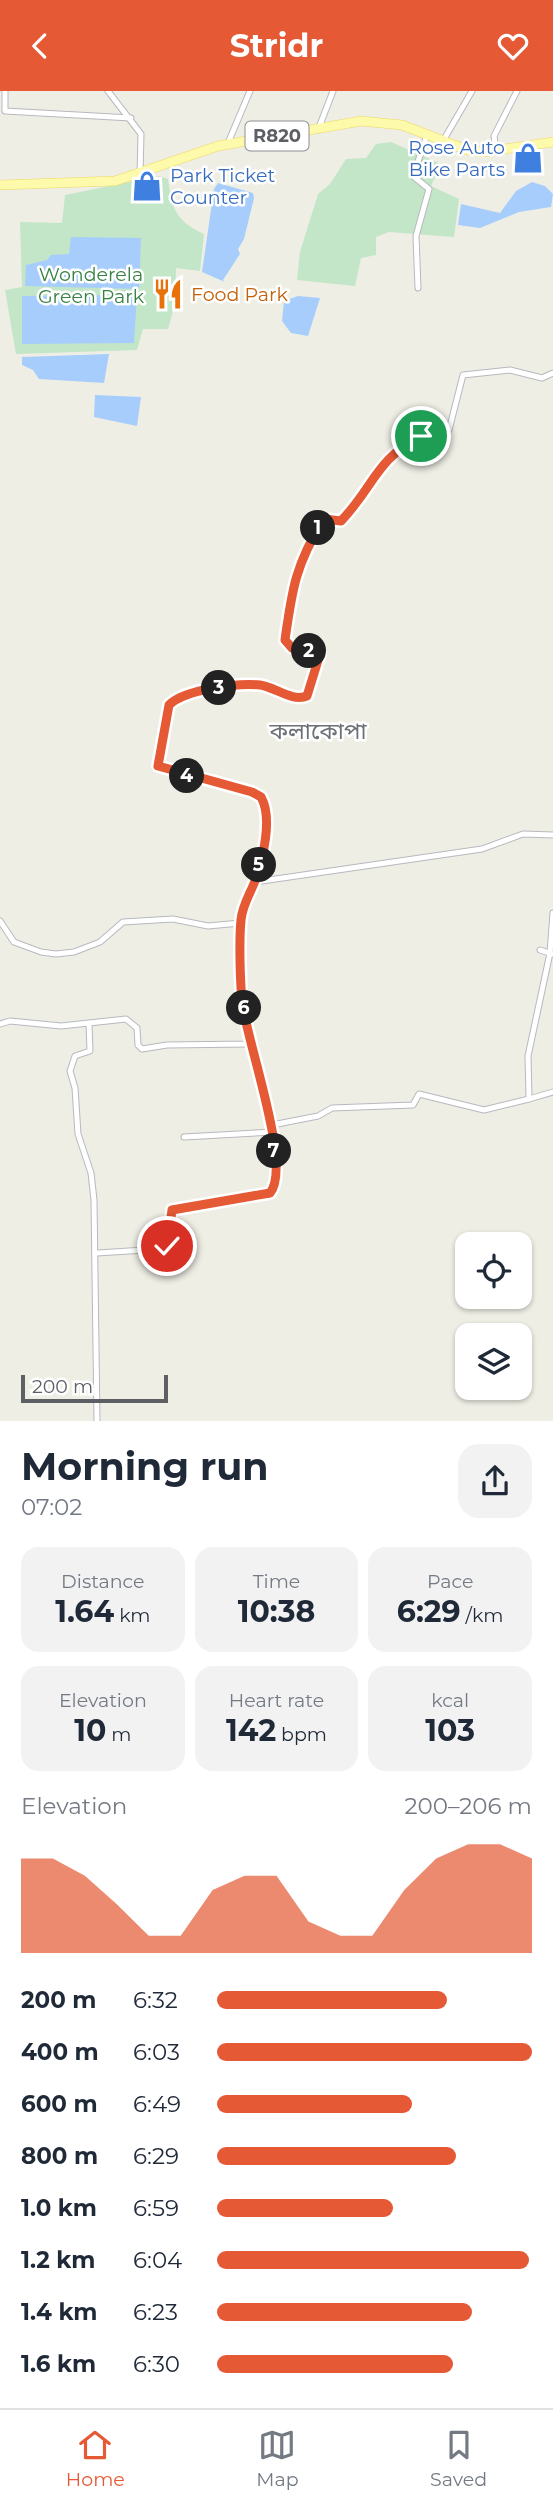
<!DOCTYPE html>
<html lang="en">
<head>
<meta charset="utf-8">
<style>
	:root { --surface:#fff; --page:#f2f2f3; --text:#1f2937; --muted:#747a83; --line:#e0e1e3; --accent:#e55935 }
	body { margin:0; font-family:Montserrat,"Noto Sans Bengali",sans-serif; background:var(--page); color:var(--text); height:100vh; display:flex; flex-direction:column; font-size:26px; white-space:nowrap }
	* { box-sizing:border-box; margin:0 }
	p { font-size:23px; color:var(--muted) }
	.icon { flex:none; width:38px; height:38px; fill:none; stroke:currentColor; stroke-width:2; stroke-linecap:round; stroke-linejoin:round }
	.map { position:relative; height:1330px; overflow:hidden }
	.sheet { display:flex; flex-direction:column; background:var(--surface); flex:1 }
	.sheet>* { flex:none }
	.controls { position:absolute; left:455px; top:1141px; display:grid; gap:14px }
	.controls a { display:grid; place-items:center; width:77px; height:77px; border-radius:14px; background:var(--surface); box-shadow:0 2px 5px #0004; font-size:35px }
	.scale { position:absolute; left:21px; bottom:18px; width:147px; box-sizing:border-box; padding-left:7px; border:4px solid #5d5f65; border-top:0; font-size:19px; line-height:24px; white-space:nowrap; color:#5d5f65; -webkit-text-stroke:5px #fff; paint-order:stroke }
	.pin { position:absolute; display:grid; place-items:center; width:60px; height:60px; color:#fff; margin:-30px; border:4px solid #fff; border-radius:50%; box-shadow:0 2px 7px #0007 }
	.km { position:absolute; width:35px; height:35px; margin:-18px; border-radius:50%; background:#222; color:#fff; font-size:19px; line-height:35px; text-align:center }
	.round { display:grid; place-items:center; flex:none; width:74px; height:74px; border-radius:21px; background:var(--page) }
	.head { display:flex; align-items:center; justify-content:space-between; height:119px; padding:0 21px }
	h1 { font-size:38px; font-weight:700; line-height:52px }
	.stats { display:grid; grid-template-columns:repeat(3,1fr); gap:10px; height:119px; padding:7px 21px }
	.stats div { display:grid; align-content:center; border-radius:18px; background:var(--page); text-align:center }
	.stats b { font-size:30px; font-weight:700 }
	.stats small { font-size:19px; font-weight:400 }
	.stats p { font-size:19px }
	.chart { height:196px; padding:14px 21px }
	.chart p { display:flex; justify-content:space-between }
	.chart svg { width:100%; height:126px; margin-top:7px; fill:var(--accent); opacity:.7 }
	ul { padding:0 21px; list-style:none; font-size:23px }
	li { display:grid; grid-template-columns:112px 84px 1fr; align-items:center; height:52px }
	li i { height:18px; border-radius:9px; background:var(--accent) }
	header { display:flex; justify-content:space-between; align-items:center; height:91px; padding:0 21px; background:var(--accent); color:#fff; font-size:32px; font-weight:700 }
	.tabs { display:flex; justify-content:space-around; align-items:center; height:98px; border-top:2px solid var(--line); background:var(--surface); font-size:19px; color:var(--muted) }
	.tabs a { display:grid; justify-items:center; gap:4px }
	.tabs .current { color:var(--accent) }
	.map>svg:first-child { display:block }
	.green { fill:#c2e6c7 }
	.water { fill:#a7cdfd }
	.lines { fill:none; stroke-linecap:round; stroke-linejoin:round }
	.street-casing { stroke:#b7b9bf; stroke-width:7 }
	.primary-casing { stroke:#eed85f; stroke-width:10 }
	.street { stroke:#fff; stroke-width:5 }
	.primary { stroke:#fdfaac; stroke-width:9 }
	.route-casing { stroke:#fff; stroke-width:14 }
	.route { stroke:#e55935; stroke-width:9 }
	.labels { text-anchor:middle; dominant-baseline:central; stroke-width:5; stroke-linejoin:round; paint-order:stroke }
	.shield { fill:#fff; stroke:#8e8f93; stroke-width:2 }
	.shield-label { font-size:18px; font-weight:bold; fill:#5d5f65 }
	.shop-label { font-size:19px; fill:#366cbe; stroke:#fff; text-anchor:end }
	.park-label { font-size:19px; fill:#368243; stroke:#fff }
	.food-label { font-size:19px; fill:#c56008; stroke:#fff; text-anchor:start }
	.quarter-label { font-size:23px; fill:#6e7177; stroke:#fff }
</style>
</head>
<body>
<header><svg class="icon" aria-label="back" viewBox="0 0 24 24"><path d="M15 5l-7 7 7 7"/></svg>Stridr<svg class="icon" aria-label="heart" viewBox="0 0 24 24"><path d="M12 20l-8-8c-3-5 5-10 8-4 3-6 11-1 8 4z"/></svg></header>
<div class="map">
<svg width="553" height="1330" viewBox="0 0 553 1330">
	<rect width="100%" height="100%" fill="#efeee5"/>
	<g class="green">
		<path d="M391 51 441 73 431 95 459 108 454 146 389 141 376 146V164L361 167 355 195 297 189 300 161 318 103 330 93 346 68 366 67 376 53Z"/>
		<path d="M159 85 168 88C172 117 175 130 204 143L200 180 176 177 175 213 168 238H143L137 259 16 263 5 199 22 196 20 131 62 132 65 104Z"/>
	</g>
	<g class="water">
		<path d="M532 91 545 95 553 103 551 116 519 121 480 137 458 134 461 113 500 122 516 100Z"/>
		<path d="M218 92 253 102 254 107 244 148 238 158 240 163 223 189 225 191 202 181 214 98Z"/>
		<path d="M71 146 141 147 139 198 25 195 26 174 47 169 51 164 69 163Z"/>
		<path d="M137 204 134 252 22 253V205Z"/>
		<path d="M298 205 320 207 308 245 291 242 282 230 284 210Z"/>
		<path d="M109 263 104 292 39 288 33 279 22 274V266Z"/>
		<path d="M95 304 141 306 137 335 94 326Z"/>
	</g>
	<g class="lines">
		<g class="street-casing">
			<g id="street">
				<path d="M5 0V20L131 27"/>
				<path d="M108 0 141 43 140 83"/>
				<path d="M318 39 333 0"/>
				<path d="M443 50 472 0"/>
				<path d="M228 52 250 0"/>
				<path d="M496 59 494 45 517 0"/>
				<path d="M418 197 416 145 429 98 413 85 427 44"/>
				<path d="M255 791C261 764 270 737 264 710L252 701 161 678 158 671 169 614C185 598 237 592 260 594 275 596 292 611 307 605L320 563 292 557 285 549 294 485 324 428 344 427C365 398 385 356 422 345 430 342 440 342 449 339L463 284 510 279 542 287 553 282"/>
				<path d="M553 822 550 862 528 965 529 1008 553 1001"/>
				<path d="M0 830 14 851 41 861 56 863 74 861 100 851 123 831 173 828 208 835 240 832 248 801 255 791 482 758 523 743 553 744"/>
				<path d="M540 859 553 863"/>
				<path d="M0 933 10 930 61 935 126 928 137 937 138 954 142 958 167 954 250 953 242 910 240 832"/>
				<path d="M89 933 90 960 75 965 70 980 75 997 78 1043 91 1082 94 1109 97 1330"/>
				<path d="M272 1034 318 1025 332 1017 413 1014 419 1003 484 1019 529 1008"/>
				<path d="M184 1046 274 1041"/>
				<path d="M97 1162 161 1158 167 1155 172 1119 234 1110 274 1099V1041L250 953"/>
			</g>
		</g>
		<g class="primary-casing">
			<path id="primary" d="M0 94 115 90 218 55 361 30 402 34 467 59 484 61 553 51"/>
		</g>
		<use href="#street" class="street"/>
		<use href="#primary" class="primary"/>
	</g>
	<g class="lines">
		<g class="route-casing">
			<path id="route" d="M167 1155 172 1119 270 1102C293 1075 245 947 242 909 240 889 239 849 241 829 242 815 250 803 255 790 263 767 273 727 261 706L252 701 158 675 169 614C185 598 238 592 260 594 275 596 292 611 307 605L320 563 292 557 285 549C292 498 296 472 324 428L341 430C373 397 376 368 421 345"/>
		</g>
		<use href="#route" class="route"/>
	</g>
	<defs>
		<g id="shop-bare" transform="scale(2.415)"><path d="M-5-2.5h2.3a2.7 3.5 0 0 1 5.4 0H5L5.5 6h-11ZM-1.5-2.5h3a1.5 2.3 0 0 0-3 0Z" fill="#3f7fe0" stroke="#fff" stroke-width="2.5" paint-order="stroke"/></g>
		<g id="restaurant-bare" transform="scale(2.415)"><path d="M-5-6h1v4h1v-4h1v4h1v-4h1v5L-1.5 .5V6h-2V.5L-5-1ZM5-6V6H3V1.5H1.5Q1.5-4 5-6Z" fill="#e8710a" stroke="#fff" stroke-width="2.5" paint-order="stroke"/></g>
	</defs>
	<g fill-rule="evenodd">
		<use href="#shop-bare" x="528" y="67"/>
		<use href="#shop-bare" x="147" y="95"/>
		<use href="#restaurant-bare" x="168" y="203"/>
	</g>
	<g class="labels">
		<rect class="shield" x="245.5" y="30.5" width="63" height="29" rx="5"/>
		<g class="shield-label">
			<text x="277" y="45">R820</text>
		</g>
		<g class="shop-label">
			<text x="505" y="56">Rose Auto<tspan x="505" dy="22">Bike Parts</tspan></text>
			<text x="170" y="84" text-anchor="start">Park Ticket<tspan x="170" dy="22">Counter</tspan></text>
		</g>
		<g class="park-label">
			<text x="91" y="183">Wonderela<tspan x="91" dy="22">Green Park</tspan></text>
		</g>
		<g class="food-label">
			<text x="191" y="203">Food Park</text>
		</g>
		<g class="quarter-label">
			<text x="318" y="640">কলাকোপা</text>
		</g>
	</g>
</svg>
<div class="controls">
<a><svg class="icon" aria-label="locate" viewBox="0 0 24 24"><circle cx="12" cy="12" r="6"/><path d="M12 2v4M12 18v4M2 12h4M18 12h4"/></svg></a>
<a><svg class="icon" aria-label="layers" viewBox="0 0 24 24"><path d="M12 4l9 5-9 5-9-5zM3 14l9 5 9-5"/></svg></a>
</div>
<div class="scale">200 m</div>
<div class="pin" style="left:421px;top:345px;background:#1e9e55"><svg class="icon" aria-label="arrive" viewBox="0 0 24 24"><path d="M6 21V4h12l-3 4 3 4H6"/></svg></div>
<div class="pin" style="left:167px;top:1155px;background:#d93025"><svg class="icon" aria-label="check" viewBox="0 0 24 24"><path d="M5 12l5 5 9-10"/></svg></div>
<b class="km" style="left:318px;top:437px">1</b>
<b class="km" style="left:309px;top:560px">2</b>
<b class="km" style="left:219px;top:597px">3</b>
<b class="km" style="left:187px;top:685px">4</b>
<b class="km" style="left:259px;top:774px">5</b>
<b class="km" style="left:244px;top:917px">6</b>
<b class="km" style="left:274px;top:1060px">7</b>
</div>
<section class="sheet">
<div class="head"><div><h1>Morning run</h1><p>07:02</p></div><a class="round"><svg class="icon" aria-label="share" viewBox="0 0 24 24"><path d="M12 15V3M7 8l5-5 5 5M5 13v7h14v-7"/></svg></a></div>
<div class="stats">
<div><p>Distance</p><b>1.64<small> km</small></b></div>
<div><p>Time</p><b>10:38</b></div>
<div><p>Pace</p><b>6:29<small> /km</small></b></div>
</div>
<div class="stats">
<div><p>Elevation</p><b>10<small> m</small></b></div>
<div><p>Heart rate</p><b>142<small> bpm</small></b></div>
<div><p>kcal</p><b>103</b></div>
</div>
<div class="chart"><p><span>Elevation</span>200–206 m</p>
<svg viewBox="0 0 160 44" preserveAspectRatio="none"><path d="M0 44V11L10 11L20 17L30 27L40 38L50 38L60 22L70 17L80 17L90 33L100 38L110 38L120 22L130 11L140 6L150 6L160 11V44z"/></svg>
</div>
<ul>
<li><b>200 m</b>6:32<i style="width:73%"></i></li>
<li><b>400 m</b>6:03<i style="width:100%"></i></li>
<li><b>600 m</b>6:49<i style="width:62%"></i></li>
<li><b>800 m</b>6:29<i style="width:76%"></i></li>
<li><b>1.0 km</b>6:59<i style="width:56%"></i></li>
<li><b>1.2 km</b>6:04<i style="width:99%"></i></li>
<li><b>1.4 km</b>6:23<i style="width:81%"></i></li>
<li><b>1.6 km</b>6:30<i style="width:75%"></i></li>
</ul>
</section>
<nav class="tabs">
<a class="current"><svg class="icon" aria-label="home" viewBox="0 0 24 24"><path d="M3 11l9-7 9 7M6 9v11h12V9"/></svg>Home</a>
<a><svg class="icon" aria-label="map" viewBox="0 0 24 24"><path d="M3 6l6-2 6 2 6-2v14l-6 2-6-2-6 2zM9 4v14M15 6v14"/></svg>Map</a>
<a><svg class="icon" aria-label="saved" viewBox="0 0 24 24"><path d="M7 4h10v16l-5-4-5 4z"/></svg>Saved</a>
</nav>
</body>
</html>
